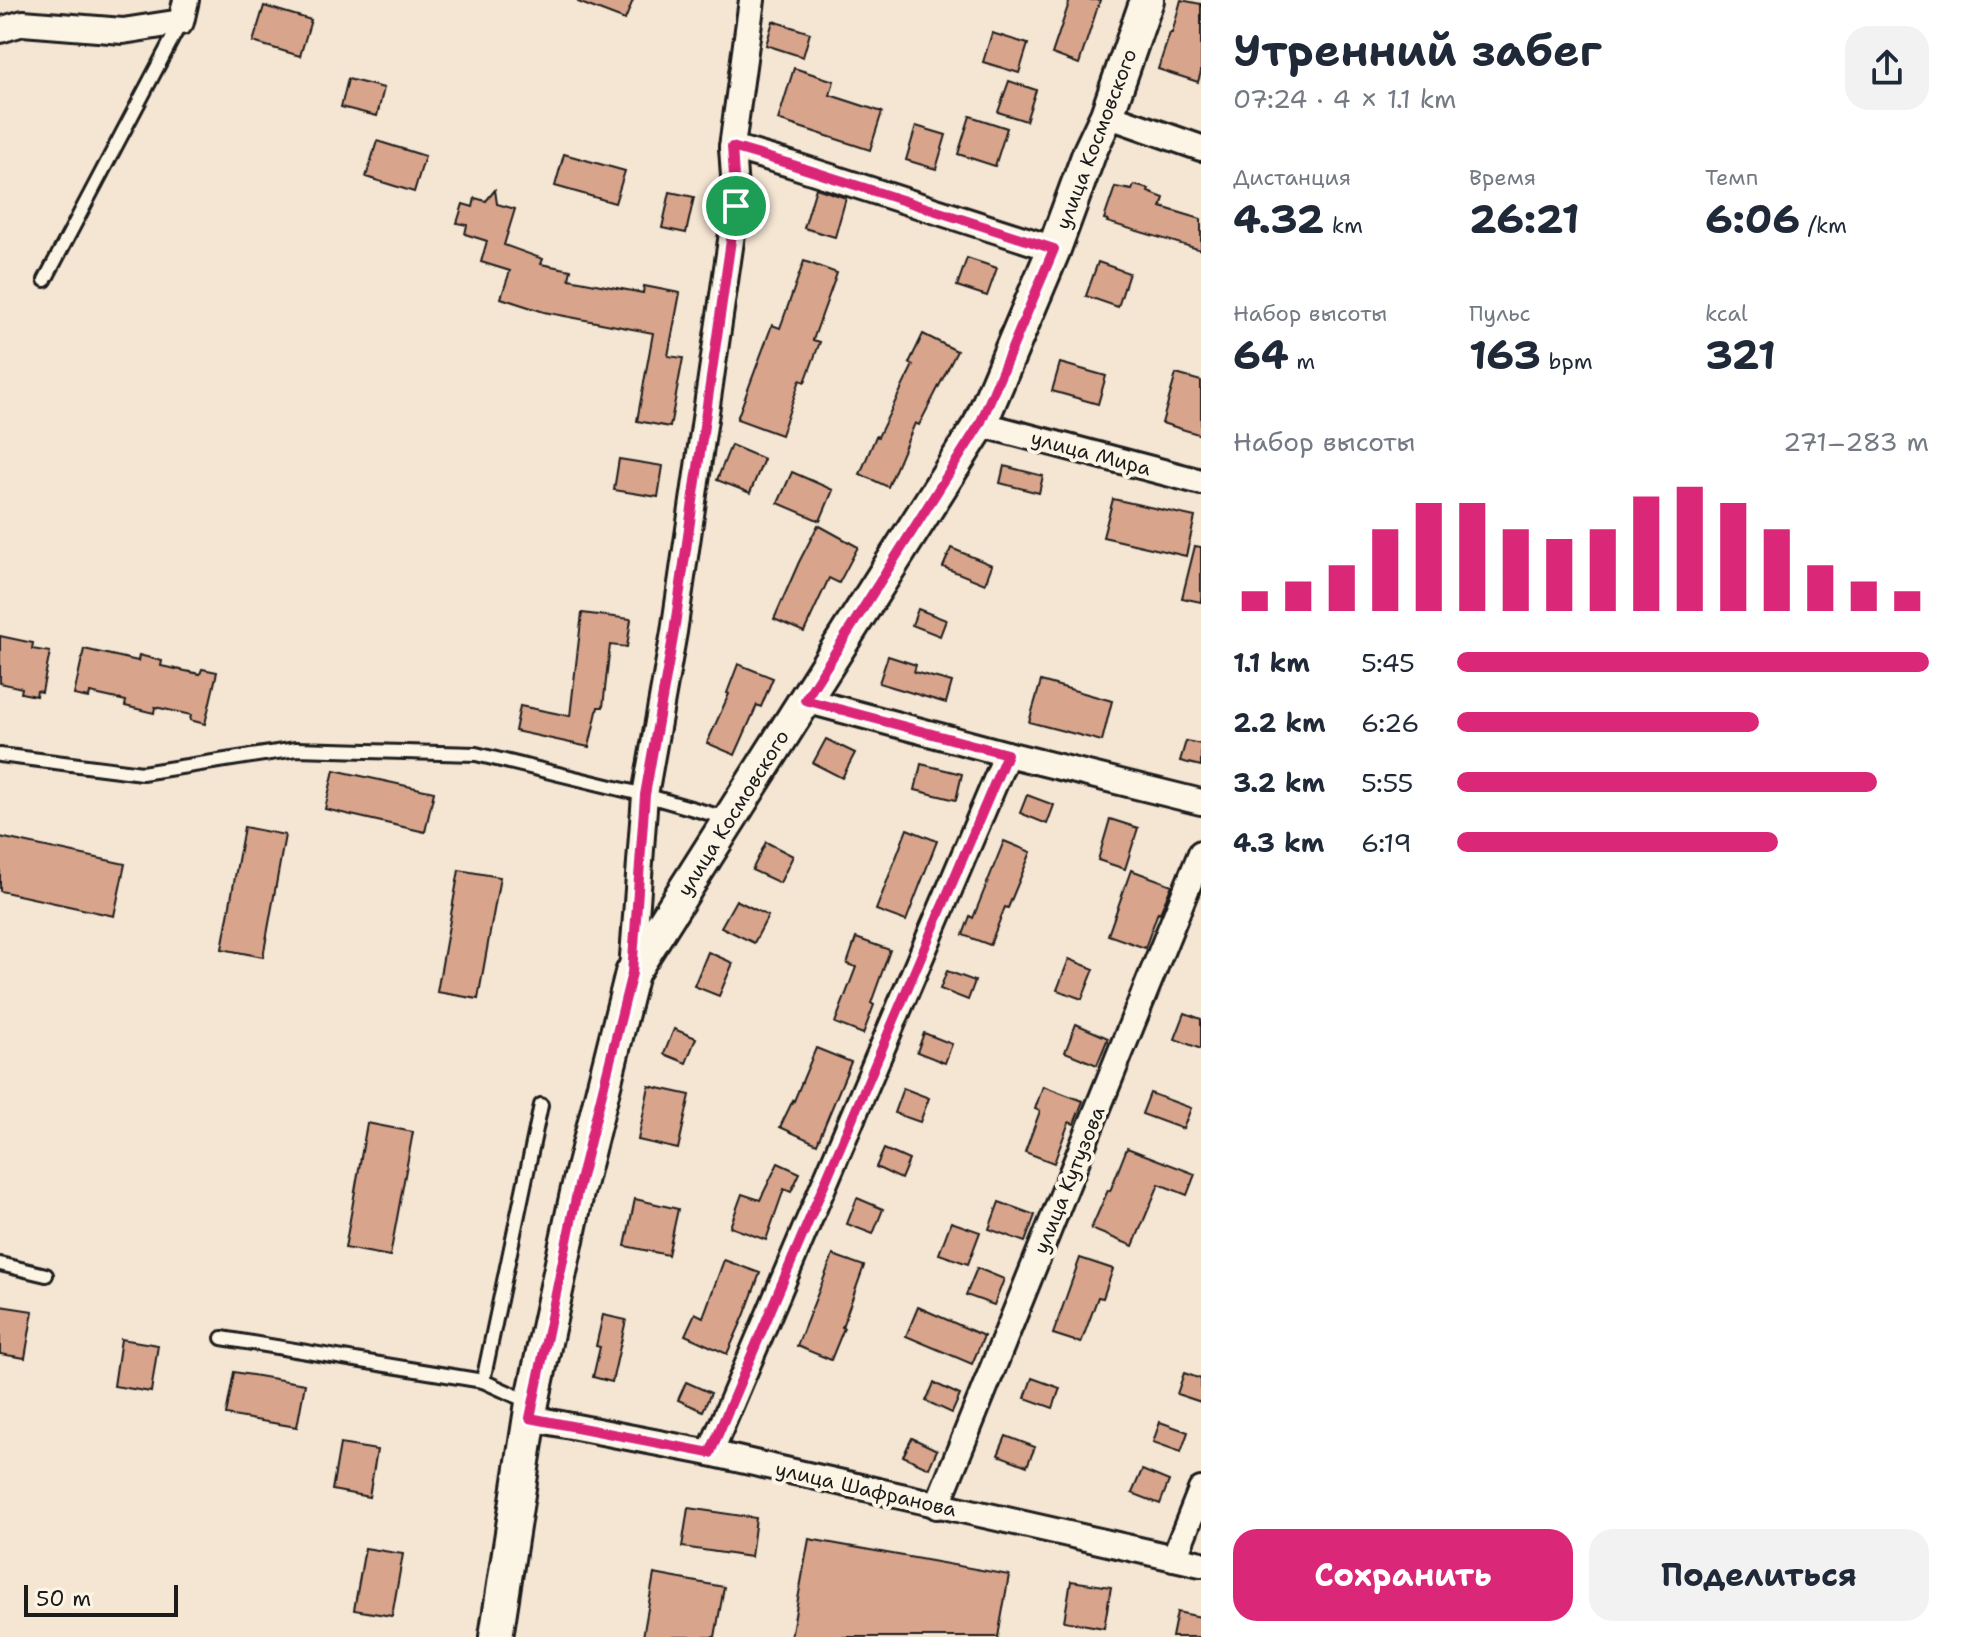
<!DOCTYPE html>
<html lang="ru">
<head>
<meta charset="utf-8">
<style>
	:root { --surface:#fff; --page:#f2f2f3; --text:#1f2937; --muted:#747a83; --accent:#db2777 }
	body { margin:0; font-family:"Shantell Sans",sans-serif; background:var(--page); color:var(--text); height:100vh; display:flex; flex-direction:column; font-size:30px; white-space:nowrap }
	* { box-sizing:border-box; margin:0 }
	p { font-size:26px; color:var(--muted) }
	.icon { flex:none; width:44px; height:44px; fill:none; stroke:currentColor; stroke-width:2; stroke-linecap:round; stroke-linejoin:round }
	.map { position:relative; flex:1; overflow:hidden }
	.details { display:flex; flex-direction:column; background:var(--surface); width:760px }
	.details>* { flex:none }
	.scale { position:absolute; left:24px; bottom:20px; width:154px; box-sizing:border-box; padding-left:8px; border:4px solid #1c1c1c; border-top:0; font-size:22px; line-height:28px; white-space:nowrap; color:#1c1c1c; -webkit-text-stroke:6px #fcf5e5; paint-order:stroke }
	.pin { position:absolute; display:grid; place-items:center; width:68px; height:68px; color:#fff; margin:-34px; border:4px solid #fff; border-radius:50%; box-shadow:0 2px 8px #0007 }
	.round { display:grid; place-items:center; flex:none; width:84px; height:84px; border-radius:24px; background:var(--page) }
	.head { display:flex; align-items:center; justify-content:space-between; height:136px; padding:0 32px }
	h1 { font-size:44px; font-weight:700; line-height:60px }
	.stats { display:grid; grid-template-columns:repeat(3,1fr); gap:12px; height:136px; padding:8px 32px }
	.stats div { display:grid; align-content:center }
	.stats b { font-size:40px; font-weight:700 }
	.stats small { font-size:22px; font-weight:400 }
	.stats p { font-size:22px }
	.chart { height:224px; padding:16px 32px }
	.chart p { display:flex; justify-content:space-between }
	.chart svg { width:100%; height:144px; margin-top:8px; stroke:var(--accent); stroke-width:6 }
	.button { display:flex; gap:16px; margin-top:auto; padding:16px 32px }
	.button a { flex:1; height:92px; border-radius:24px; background:var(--accent); color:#fff; font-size:32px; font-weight:700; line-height:92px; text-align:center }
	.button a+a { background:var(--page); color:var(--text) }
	ul { padding:0 32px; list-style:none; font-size:26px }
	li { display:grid; grid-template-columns:128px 96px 1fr; align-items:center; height:60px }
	li i { height:20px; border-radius:10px; background:var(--accent) }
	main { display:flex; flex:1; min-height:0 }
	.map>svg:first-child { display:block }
	.building { fill:#d8a48c; stroke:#1c1c1c; stroke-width:2 }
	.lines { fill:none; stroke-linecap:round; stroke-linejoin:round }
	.lane-casing { stroke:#1c1c1c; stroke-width:18 }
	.street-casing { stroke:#1c1c1c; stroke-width:30 }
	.secondary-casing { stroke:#1c1c1c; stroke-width:38 }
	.lane { stroke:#fcf5e5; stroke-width:12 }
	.street { stroke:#fcf5e5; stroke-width:24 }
	.secondary { stroke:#fcf5e5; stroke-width:32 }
	.route-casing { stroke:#fff; stroke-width:16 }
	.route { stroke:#db2777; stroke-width:10 }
	.labels { text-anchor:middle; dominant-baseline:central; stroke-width:8; stroke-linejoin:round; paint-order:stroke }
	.street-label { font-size:20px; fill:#1c1c1c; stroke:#fcf5e5 }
</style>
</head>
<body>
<main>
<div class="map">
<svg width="1201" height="1637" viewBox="0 0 1201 1637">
	<rect width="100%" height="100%" fill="#f5e5d3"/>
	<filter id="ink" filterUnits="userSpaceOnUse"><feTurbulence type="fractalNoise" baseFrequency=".0125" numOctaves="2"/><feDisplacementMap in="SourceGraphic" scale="16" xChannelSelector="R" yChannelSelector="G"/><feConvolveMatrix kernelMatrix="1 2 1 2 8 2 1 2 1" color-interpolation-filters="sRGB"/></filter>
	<g filter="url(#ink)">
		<g class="building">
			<path d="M578 0H633L625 20 578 2Z"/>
			<path d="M1070 0H1100L1079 64 1052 54Z"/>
			<path d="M1181 0 1201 4V72L1198 82 1158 69 1170 33H1172Z"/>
			<path d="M264 6 311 20 300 56 253 42Z"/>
			<path d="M773 21 810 33 803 57 766 45Z"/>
			<path d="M992 33 1028 44 1019 73 983 62Z"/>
			<path d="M794 68 834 81 830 95 882 112 870 150 778 120Z"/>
			<path d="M348 79 384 88 377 116 341 107Z"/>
			<path d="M1009 81 1036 90 1026 121 998 112Z"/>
			<path d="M970 116 1007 128 995 166 958 154Z"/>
			<path d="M916 126 946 135 936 169 906 160Z"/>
			<path d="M377 141 425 156 414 192 366 177Z"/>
			<path d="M564 154 625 171 615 203 555 186Z"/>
			<path d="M1134 185 1149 189 1148 192 1164 198 1161 207 1201 219V250L1107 222 1108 220 1104 219 1115 187 1132 190Z"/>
			<path d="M816 188 846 198 835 237 804 228Z"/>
			<path d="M495 190 497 204 515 209 504 245 543 259 541 264 571 270 569 279 643 293 644 286 680 293 668 356 683 358 670 427 637 421 653 333 544 312 501 298 510 271 481 262 487 241 465 234 467 225 457 223 463 204 473 207 475 198 486 201Z"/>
			<path d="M670 192 694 197 686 233 662 228Z"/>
			<path d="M967 258 997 268 987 296 957 286Z"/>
			<path d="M804 261 837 273 813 340 820 342 805 382 800 380 781 435 737 419 772 325 780 328Z"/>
			<path d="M1098 262 1129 273 1118 307 1086 296Z"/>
			<path d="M923 334 957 351 919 425 915 423 888 487 860 474 876 436 878 437 913 365 909 363Z"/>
			<path d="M1060 363 1106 376 1098 404 1052 391Z"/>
			<path d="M1176 374 1201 381V435L1162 423Z"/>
			<path d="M731 445 764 459 750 493 717 480Z"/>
			<path d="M619 459 663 466 658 497 614 490Z"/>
			<path d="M1004 466 1043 476 1039 493 1000 483Z"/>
			<path d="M792 472 833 490 820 521 778 503Z"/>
			<path d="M1113 499 1195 517 1186 556 1103 537Z"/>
			<path d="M818 525 858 547 839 583 829 578 804 632 774 619 799 562Z"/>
			<path d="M1195 546 1201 547V602L1182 598Z"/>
			<path d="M951 548 992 565 985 584 943 567Z"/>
			<path d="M918 609 946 620 940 636 912 625Z"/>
			<path d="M582 613 631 619 627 647 610 645 603 707H598L589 747 515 731 520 706 570 716Z"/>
			<path d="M0 636 33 643 32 649 50 652 42 692 37 691 36 696 21 693 22 688 0 683Z"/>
			<path d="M84 649 138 661 139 655 162 661 161 666 200 674 202 669 217 672 205 724 190 720 191 715 155 707 154 713 125 706 126 701 90 693 89 698 74 695Z"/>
			<path d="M888 656 916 665 914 672 952 682 946 703 879 683Z"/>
			<path d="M738 664 773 678 761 707 757 705 735 755 707 743 729 694 727 693Z"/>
			<path d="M1041 681 1112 701 1102 741 1029 722Z"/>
			<path d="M826 739 855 753 842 778 813 763Z"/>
			<path d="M1186 741 1201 744V766L1180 761Z"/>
			<path d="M921 764 962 774 956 800 915 790Z"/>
			<path d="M334 770 434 792 425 832 325 809Z"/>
			<path d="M1027 795 1054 805 1047 824 1020 813Z"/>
			<path d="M1110 819 1138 828 1125 869 1098 860Z"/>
			<path d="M244 827 285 835 263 957 222 949Z"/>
			<path d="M907 829 937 841 906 921 876 910Z"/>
			<path d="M0 837 125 864 114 916 0 891Z"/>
			<path d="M1004 841 1031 852 1008 908 1005 907 990 945 963 935 970 916 973 918Z"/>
			<path d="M766 842 793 856 780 883 752 870Z"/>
			<path d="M459 870 500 877 478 999 437 992Z"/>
			<path d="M1131 870 1172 885 1160 913 1158 912 1145 948 1108 935Z"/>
			<path d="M736 900 768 916 754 943 721 927Z"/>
			<path d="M856 938 890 950 871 1003 874 1005 863 1034 835 1023 856 967 847 964Z"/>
			<path d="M708 952 733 963 719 996 694 986Z"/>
			<path d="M1069 959 1094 969 1082 999 1057 990Z"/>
			<path d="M947 971 975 981 968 1000 940 989Z"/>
			<path d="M1185 1013 1201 1019V1049L1175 1039Z"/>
			<path d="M1076 1024 1108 1038 1097 1065 1065 1052Z"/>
			<path d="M674 1029 696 1038 686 1063 664 1054Z"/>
			<path d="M924 1033 952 1044 945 1063 917 1052Z"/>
			<path d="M816 1048 851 1062 817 1144 780 1127 793 1100 794 1101Z"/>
			<path d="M649 1086 690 1095 678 1149 638 1140Z"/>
			<path d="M1043 1086 1083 1101 1074 1124 1069 1122 1054 1163 1025 1152 1040 1111 1035 1109Z"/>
			<path d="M903 1088 929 1098 920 1122 894 1113Z"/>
			<path d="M1150 1093 1191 1108 1183 1129 1142 1114Z"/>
			<path d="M367 1123 413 1132 390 1256 345 1248Z"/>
			<path d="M1127 1148 1195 1174 1187 1195 1159 1184 1133 1246 1091 1229 1108 1190 1110 1191Z"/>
			<path d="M884 1149 909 1160 901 1179 876 1167Z"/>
			<path d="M778 1163 800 1173 791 1192 784 1189 766 1240 730 1227 742 1194 760 1200Z"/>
			<path d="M857 1198 883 1209 873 1234 847 1224Z"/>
			<path d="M635 1199 678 1209 668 1255 625 1246Z"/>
			<path d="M999 1202 1035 1215 1025 1242 989 1229Z"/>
			<path d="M951 1222 980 1232 968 1264 939 1254Z"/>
			<path d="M833 1255 864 1266 842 1327 844 1328 831 1360 797 1346Z"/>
			<path d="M1080 1258 1113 1269 1103 1298 1098 1297 1081 1343 1053 1334Z"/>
			<path d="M724 1260 760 1273 744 1316 727 1354 685 1335 695 1313 703 1317Z"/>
			<path d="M977 1268 1004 1279 994 1305 966 1295Z"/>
			<path d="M0 1306 33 1311 25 1358 0 1354Z"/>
			<path d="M918 1307 984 1336 972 1364 906 1336Z"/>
			<path d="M603 1315 626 1320 612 1382 593 1377 600 1347 596 1346Z"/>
			<path d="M121 1339 158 1345 151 1392 114 1386Z"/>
			<path d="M234 1372 305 1384 297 1427 226 1415Z"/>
			<path d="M1184 1373 1201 1379V1402L1177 1394Z"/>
			<path d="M1032 1378 1060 1388 1053 1408 1025 1398Z"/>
			<path d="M686 1382 711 1393 703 1411 678 1400Z"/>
			<path d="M934 1383 960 1395 952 1413 926 1401Z"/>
			<path d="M1160 1422 1188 1432 1181 1452 1153 1442Z"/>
			<path d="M1006 1436 1035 1447 1027 1466 998 1455Z"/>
			<path d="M912 1438 937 1450 929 1468 903 1456Z"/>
			<path d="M340 1444 377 1450 369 1497 332 1490Z"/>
			<path d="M1142 1470 1169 1481 1160 1504 1132 1493Z"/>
			<path d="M688 1508 756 1518 751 1557 682 1547Z"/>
			<path d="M809 1539 1009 1575 998 1637H791Z"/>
			<path d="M365 1548 403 1554 392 1616 354 1610Z"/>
			<path d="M654 1574 724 1587 715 1637H643Z"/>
			<path d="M1071 1581 1111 1587 1104 1628 1064 1621Z"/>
			<path d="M1177 1612 1201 1617V1637H1172Z"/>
		</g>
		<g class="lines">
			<g class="lane-casing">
				<g id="lane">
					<path d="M45 280 181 22"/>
					<path d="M0 755 142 773 296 749 476 754 645 795 729 819"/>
					<path d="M0 1264 46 1275"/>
					<path d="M222 1338 483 1381"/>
					<path d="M529 1402 483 1381 541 1105"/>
				</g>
			</g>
			<g class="street-casing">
				<g id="street">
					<path d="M0 30 23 23 123 31 181 22 186 0"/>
					<path d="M1107 115 1201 148"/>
					<path d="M732 147 790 164 1054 249"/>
					<path d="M980 424 1201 482"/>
					<path d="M805 700 1007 754 1201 802"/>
					<path d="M632 970 645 795 674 632 736 206 732 147 752 0"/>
					<path d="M530 1418 710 1453 1201 1564"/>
					<path d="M710 1453 1007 754"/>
					<path d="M937 1506 1201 853"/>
					<path d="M1174 1558 1201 1490"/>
				</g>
			</g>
			<g class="secondary-casing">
				<path id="secondary" d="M496 1637 532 1403 577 1193 632 973 980 424 1054 249 1090 151 1107 115 1147 0"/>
			</g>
			<use href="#lane" class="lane"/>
			<use href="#street" class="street"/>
			<use href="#secondary" class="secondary"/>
		</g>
	</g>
	<g class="lines" filter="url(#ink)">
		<g class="route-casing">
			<path id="route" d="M732 147 790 164 1054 249 980 424 805 700 1007 754 710 1453 530 1418 577 1193 632 973 645 795 674 632 736 206Z"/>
		</g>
		<use href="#route" class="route"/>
	</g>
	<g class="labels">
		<g class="street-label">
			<text transform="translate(1096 139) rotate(-69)">улица Космовского</text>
			<text transform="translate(1091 453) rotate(15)">улица Мира</text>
			<text transform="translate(733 813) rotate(-58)">улица Космовского</text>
			<text transform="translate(1069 1180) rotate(-68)">улица Кутузова</text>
			<text transform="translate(866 1489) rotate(13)">улица Шафранова</text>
		</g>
	</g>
</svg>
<div class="scale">50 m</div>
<div class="pin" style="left:736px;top:206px;background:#1e9e55"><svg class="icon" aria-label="arrive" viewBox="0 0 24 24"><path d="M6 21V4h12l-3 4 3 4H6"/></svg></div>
</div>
<section class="details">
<div class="head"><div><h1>Утренний забег</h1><p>07:24 · 4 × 1.1 km</p></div><a class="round"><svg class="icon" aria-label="share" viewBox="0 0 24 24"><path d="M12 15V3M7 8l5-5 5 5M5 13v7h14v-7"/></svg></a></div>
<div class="stats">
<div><p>Дистанция</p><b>4.32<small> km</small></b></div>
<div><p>Время</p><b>26:21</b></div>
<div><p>Темп</p><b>6:06<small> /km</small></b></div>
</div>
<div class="stats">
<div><p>Набор высоты</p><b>64<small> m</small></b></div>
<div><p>Пульс</p><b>163<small> bpm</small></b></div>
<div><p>kcal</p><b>321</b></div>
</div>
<div class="chart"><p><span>Набор высоты</span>271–283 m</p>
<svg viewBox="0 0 160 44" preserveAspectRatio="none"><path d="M5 44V38M15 44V35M25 44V30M35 44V19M45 44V11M55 44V11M65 44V19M75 44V22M85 44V19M95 44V9M105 44V6M115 44V11M125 44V19M135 44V30M145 44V35M155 44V38"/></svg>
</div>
<ul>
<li><b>1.1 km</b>5:45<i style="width:100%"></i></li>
<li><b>2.2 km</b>6:26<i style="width:64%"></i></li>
<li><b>3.2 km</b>5:55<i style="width:89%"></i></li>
<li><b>4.3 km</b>6:19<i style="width:68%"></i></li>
</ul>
<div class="button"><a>Сохранить</a><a>Поделиться</a></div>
</section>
</main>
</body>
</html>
